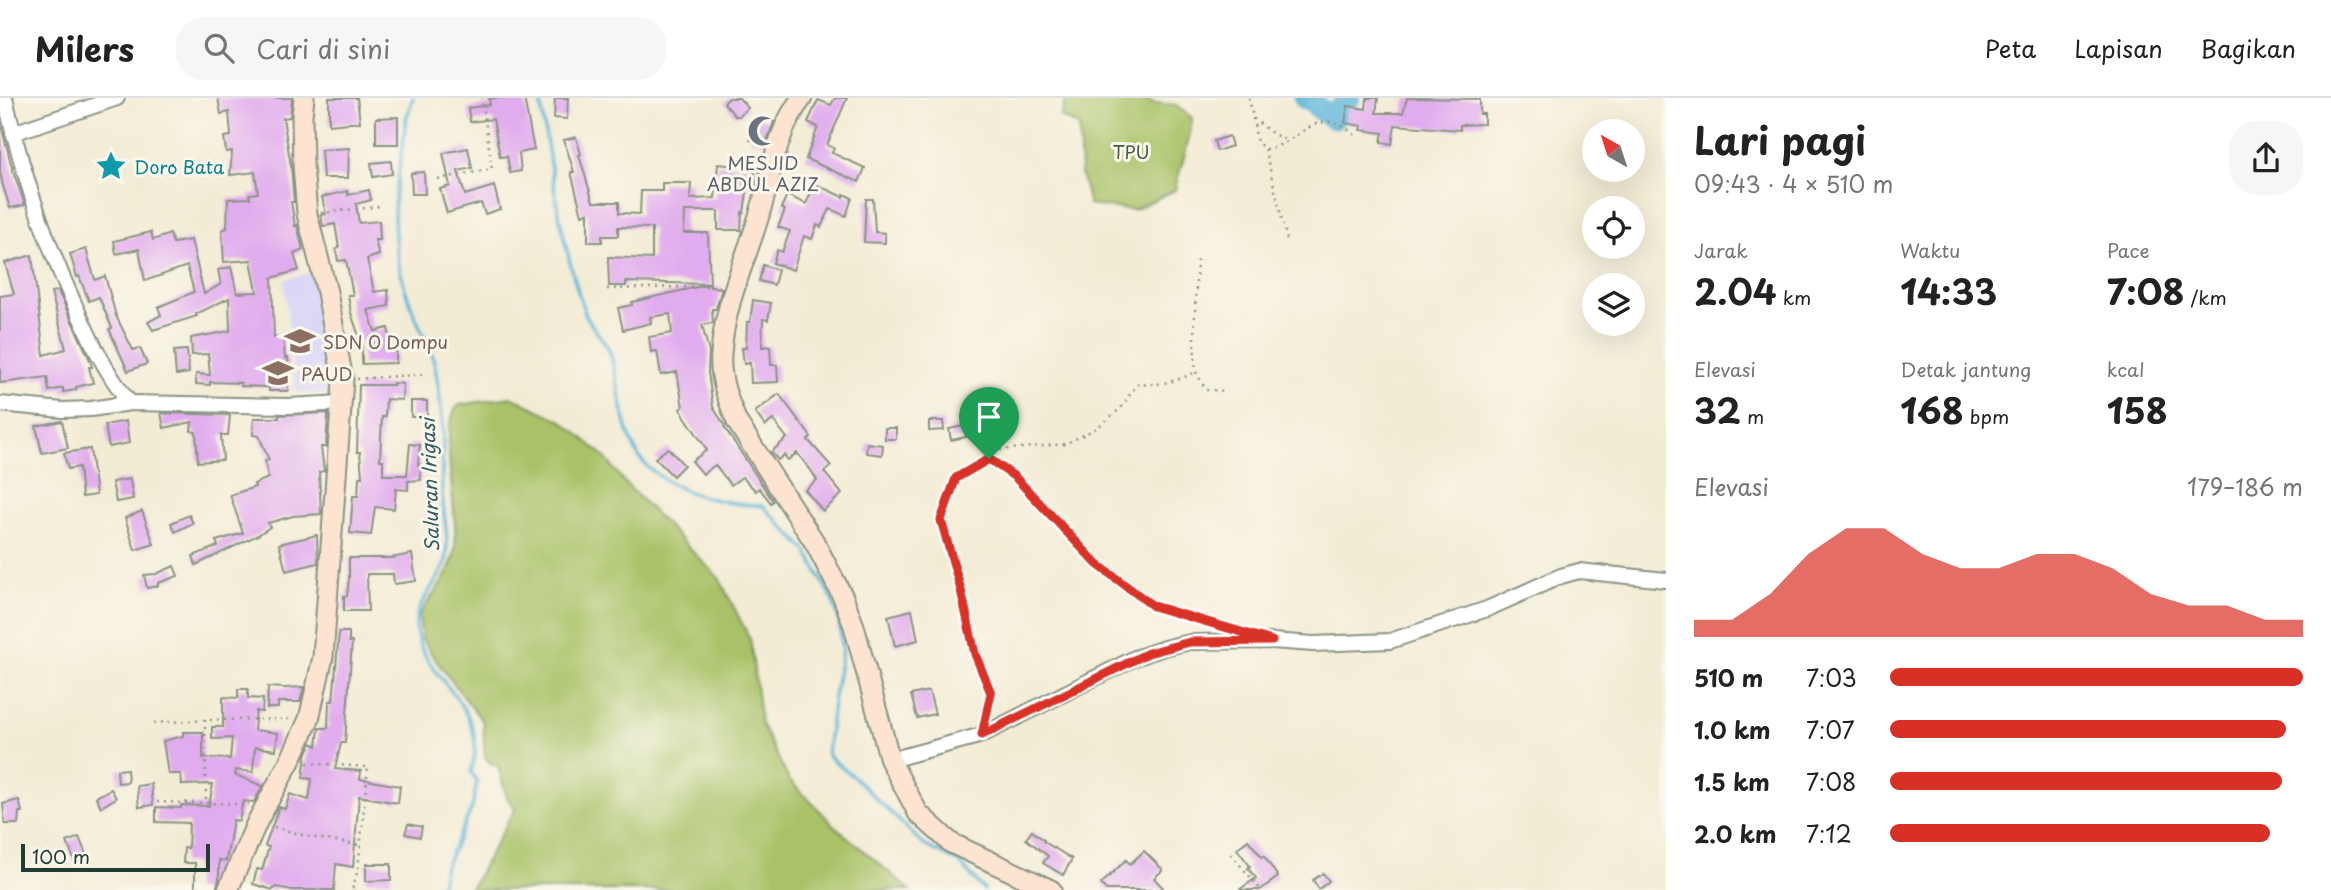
<!DOCTYPE html>
<html lang="id">
<head>
<meta charset="utf-8">
<style>
	:root { --surface:#fff; --page:#f6f6f6; --text:#222; --muted:#767676; --line:#e0e0e0; --accent:#d93025 }
	body { margin:0; font-family:"Playpen Sans",sans-serif; background:var(--page); color:var(--text); height:100vh; display:flex; flex-direction:column; font-size:26px; white-space:nowrap }
	* { box-sizing:border-box; margin:0 }
	p { font-size:23px; color:var(--muted) }
	.icon { flex:none; width:38px; height:38px; fill:none; stroke:currentColor; stroke-width:2; stroke-linecap:round; stroke-linejoin:round }
	.map { position:relative; flex:1; overflow:hidden }
	.side { display:flex; flex-direction:column; background:var(--surface); width:665px }
	.side>* { flex:none }
	.needle { width:46px; rotate:321deg }
	.fabs { position:absolute; left:1582px; top:21px; display:grid; gap:14px }
	.fabs a { display:grid; place-items:center; width:63px; height:63px; border-radius:50%; background:var(--surface); box-shadow:0 7px 28px #0002; font-size:35px }
	.scale { position:absolute; left:21px; bottom:18px; width:189px; box-sizing:border-box; padding-left:7px; border:4px solid #1f3d34; border-top:0; font-size:19px; line-height:24px; white-space:nowrap; color:#1f3d34; -webkit-text-stroke:5px #fbf7ec; paint-order:stroke }
	.pin { position:absolute; display:grid; place-items:center; width:60px; height:60px; color:#fff; margin:-72px -30px; border-radius:50% 50% 50% 0; rotate:-45deg; box-shadow:0 0 7px #0007 }
	.pin .icon { rotate:45deg }
	.round { display:grid; place-items:center; flex:none; width:74px; height:74px; border-radius:28px; background:var(--page) }
	.head { display:flex; align-items:center; justify-content:space-between; height:119px; padding:0 28px }
	h1 { font-size:38px; font-weight:700; line-height:52px }
	.figures { display:grid; grid-template-columns:repeat(3,1fr); gap:10px; height:119px; padding:7px 28px }
	.figures div { display:grid; align-content:center }
	.figures b { font-size:35px; font-weight:700 }
	.figures small { font-size:19px; font-weight:400 }
	.figures p { font-size:19px }
	.chart { height:196px; padding:14px 28px }
	.chart p { display:flex; justify-content:space-between }
	.chart svg { width:100%; height:126px; margin-top:7px; fill:var(--accent); opacity:.7 }
	ul { padding:0 28px; list-style:none; font-size:23px }
	li { display:grid; grid-template-columns:112px 84px 1fr; align-items:center; height:52px }
	li i { height:18px; border-radius:9px; background:var(--accent) }
	header { display:flex; align-items:center; gap:42px; box-sizing:border-box; height:98px; padding:0 35px; background:var(--surface); border-bottom:2px solid var(--line) }
	header strong { font-size:33px }
	nav { display:flex; gap:38px; margin-inline-start:auto; font-size:24px }
	.search { width:490px; height:63px; background:var(--page); display:flex; align-items:center; gap:18px; box-sizing:border-box; padding:0 24px; border-radius:28px; color:var(--muted); font-size:26px }
	main { display:flex; flex:1; min-height:0 }
	.map>svg:first-child { display:block }
	.built { fill:#d9d6f7 }
	.green { fill:#a9c267; stroke:#64804e; stroke-width:2 }
	.lines { fill:none; stroke-linecap:round; stroke-linejoin:round }
	.stream { stroke:#5db5da; stroke-width:3.5 }
	.river { stroke:#5db5da; stroke-width:23 }
	.building { fill:#e1acee }
	.street-casing { stroke:#899484; stroke-width:18 }
	.secondary-casing { stroke:#899484; stroke-width:23 }
	.path { stroke:#899484; stroke-width:2.5; stroke-dasharray:2 5; stroke-linecap:butt }
	.street { stroke:#fff; stroke-width:14 }
	.secondary { stroke:#fde4d1; stroke-width:19 }
	.route-casing { stroke:#fff; stroke-width:14 }
	.route { stroke:#d93025; stroke-width:9 }
	.labels { text-anchor:middle; dominant-baseline:central; stroke-width:6; stroke-linejoin:round; paint-order:stroke }
	.park-label { font-size:18px; fill:#425e41; stroke:#fbf7ec }
	.worship-label { font-size:18px; fill:#5b616d; stroke:#fbf7ec }
	.culture-label { font-size:18px; fill:#0d838f; stroke:#fbf7ec; text-anchor:start }
	.education-label { font-size:18px; fill:#785e54; stroke:#fbf7ec; text-anchor:start }
	.water-label { font-size:19px; font-style:italic; fill:#2e5b5e; stroke:#fbf7ec }
</style>
</head>
<body>
<header>
<strong>Milers</strong>
<div class="search"><svg class="icon" aria-label="search" viewBox="0 0 24 24"><circle cx="10" cy="10" r="6"/><path d="M15 15l6 6"/></svg>Cari di sini</div>
<nav><a>Peta</a><a>Lapisan</a><a>Bagikan</a></nav>
</header>
<main>
<div class="map">
<svg width="1666" height="792" viewBox="0 0 1666 792">
	<rect width="100%" height="100%" fill="#fbf7ec"/>
	<filter id="ink" filterUnits="userSpaceOnUse"><feTurbulence type="fractalNoise" baseFrequency=".0143" numOctaves="2"/><feDisplacementMap in="SourceGraphic" scale="14" xChannelSelector="R" yChannelSelector="G"/><feConvolveMatrix kernelMatrix="1 2 1 2 8 2 1 2 1" color-interpolation-filters="sRGB"/></filter>
	<filter id="wash" filterUnits="userSpaceOnUse"><feTurbulence type="fractalNoise" baseFrequency=".00686" numOctaves="4" result="noise"/><feDisplacementMap in="SourceGraphic" scale="28" xChannelSelector="R" yChannelSelector="G"/><feGaussianBlur stdDeviation="1.57" result="paint"/><feColorMatrix in="noise" values="0 0 0 0 0 0 0 0 0 0 0 0 0 0 0 0 0 1.4 0 .05"/><feComposite in="paint" operator="in"/></filter>
	<g filter="url(#wash)">
		<rect width="100%" height="100%" fill="#f3ecd5"/>
		<path class="built" d="M321 172 338 298 296 294 284 182Z"/>
		<g class="green">
			<path d="M1066 0H1142L1154 5 1176 7 1192 20C1191 43 1180 68 1175 92L1134 112 1089 107 1081 75 1079 28 1061 19Z"/>
			<path d="M511 299 561 322 602 356 626 386 719 480 750 541 761 626 789 682 838 731 910 792H470L515 711 507 699 498 668 490 665 485 659 483 624 435 561 422 541 419 518C432 496 451 478 455 451 460 420 436 328 459 307Z"/>
		</g>
		<g class="lines">
			<g class="stream">
				<path d="M413 0 407 18 394 105 395 98C392 136 397 172 411 208 417 224 426 240 432 257 438 276 440 300 442 320 445 342 441 366 442 389 442 413 450 440 446 463 442 480 416 505 416 525 415 578 494 606 471 673L477 684 472 710 444 771 440 792"/>
				<path d="M540 0C551 72 561 146 585 215 590 230 605 240 610 255 621 288 622 348 649 370 683 399 721 405 763 408L806 452 832 501 839 522 842 552 833 605 827 657 855 680 924 747 959 764 984 792"/>
			</g>
			<path class="river" d="M1305 0C1316 5 1322 15 1334 20L1349 0"/>
		</g>
		<g id="blocks">
			<g class="building">
				<path d="M218 0H292L290 19 283 20 291 68 294 104H291L295 128 297 127 303 152 294 156 299 172 272 180 274 240 283 239 285 260H288V293H269V289L241 288V285L210 284V287L196 286V276L210 277 208 256 192 257 191 240 230 233 229 200 196 216 197 218 153 232 148 224 161 217 158 209 194 194 187 168 145 183 139 151 116 156 114 143 151 134 153 142 170 136 173 145 191 142 204 196 221 186 218 172 231 169 237 195 257 194 251 162 224 164 222 132 227 130 228 101 250 100 249 96 258 95 255 74 230 77 232 53 226 54 224 39 231 38 229 14 221 16Z"/>
				<path d="M329 0H357L360 24 329 27Z"/>
				<path d="M495 0H524L534 52 519 55 521 73 510 75 507 58 500 59 493 21 470 24 468 10 490 7 489 1Z"/>
				<path d="M555 0H568L567 21 554 20Z"/>
				<path d="M729 0H739L748 10 739 18H735L724 5Z"/>
				<path d="M835 0H847L827 47 834 50 832 55 865 70 859 84 806 61 818 29 808 24 818 2 831 7Z"/>
				<path d="M1367 0H1378L1376 15H1403L1407 0 1480 1V16H1484V26L1460 27V32L1395 27 1392 46 1381 44 1383 35 1361 32 1362 28 1345 25 1348 8 1366 11Z"/>
				<path d="M398 19V46H376V20Z"/>
				<path d="M755 19 774 24 766 45 750 42Z"/>
				<path d="M0 23 13 73 25 107 10 110 3 88 0 74Z"/>
				<path d="M1229 38 1232 48 1217 53 1214 43Z"/>
				<path d="M576 39 581 56 579 57 593 104H619V115L640 116 641 93H662V85H691L690 101 715 100 718 66 755 70 754 87H748L744 115 742 114 741 132H718V113H685L684 135H708L710 186 626 184V188H609L608 159 652 161V130L618 129V138H602V144H588V115L582 117 571 74H574L564 42Z"/>
				<path d="M349 50 348 80H323L321 52Z"/>
				<path d="M468 50 472 70 458 73 465 97 494 88 500 111 485 116 481 105 447 115 440 91 450 88 443 55Z"/>
				<path d="M391 63 392 76 373 79 371 65Z"/>
				<path d="M424 74 425 96H412L411 75Z"/>
				<path d="M815 86 843 99 844 96 852 100 846 118 830 111 821 129 817 127 812 141 804 138 793 172 773 165 777 152 782 154 790 133 778 129 785 112 781 110 787 97 806 106Z"/>
				<path d="M369 92 371 102 356 106 359 125 379 123 380 142H375L379 157 367 161 374 194 388 192 389 208 368 212 375 233 388 230 392 252H396V265L362 266V247L351 215 348 197H353L346 162 338 163 336 151 339 150 335 126 323 128 321 117 326 116 322 99 348 93V97Z"/>
				<path d="M866 101H873L875 134 885 135V145L864 144Z"/>
				<path d="M86 151 95 182 105 178 116 218 133 252 140 250 147 266 128 273 109 231 112 230 99 199 89 203 79 178 77 179 70 156Z"/>
				<path d="M32 157 44 257 66 251 51 194 58 193 90 262 92 269H89L93 285 76 289V292L63 294V290L49 293 47 279 0 285V198L14 196 5 165Z"/>
				<path d="M763 167 778 172 774 187 759 183Z"/>
				<path d="M710 186V189L722 190 716 211H712L713 225 702 227 709 254 708 275 713 309 725 328 724 329 773 403 771 405 759 390 756 393 742 379 731 387 715 367 703 376 692 363 707 352 680 311 683 309 677 274 661 277 657 253 651 254 649 239 672 235 670 216 650 219 651 225 623 232 618 210 632 207V204Z"/>
				<path d="M753 202 771 205 768 222 763 221 762 249 770 248 771 267H777L778 284 751 285 750 265 744 266 742 250H746L747 224H750Z"/>
				<path d="M187 252 189 275 176 277 174 253Z"/>
				<path d="M393 285 403 286 402 302 386 301 385 319H382L380 362H383V377H407L410 346 420 347 418 367H420L421 382 408 383V392L396 391 394 411 375 409 371 437 350 435 353 398H358L359 379H362L360 354H357L359 287H393Z"/>
				<path d="M779 296 811 339 808 342 831 368 824 374 842 396 823 413 805 392 817 382 810 371 797 355 788 362 784 357 778 362 771 354 787 340 773 322 765 328 755 314Z"/>
				<rect x="411" y="303" width="16" height="16"/>
				<path d="M161 315 230 317 228 337H221L223 362 198 364 196 334 191 333 192 324 164 330Z"/>
				<path d="M328 315 326 349H321L324 373 319 374 321 416 293 418 268 425 270 429 258 437 196 467 193 458 218 448 216 443 243 435 230 397 255 389 254 386 268 380 265 363 269 362 259 338 253 337 254 320H279V317Z"/>
				<path d="M62 323 68 350 42 355 36 328Z"/>
				<path d="M126 323 129 345 109 349 105 327Z"/>
				<path d="M929 323H943L944 332 929 333Z"/>
				<path d="M964 328 966 339 951 342 949 331Z"/>
				<rect x="885" y="330" width="11" height="11"/>
				<path d="M867 345 883 347 882 357 866 355Z"/>
				<path d="M668 350 684 367 673 378 655 360Z"/>
				<path d="M90 351 96 397 82 399 79 369 68 371 64 355Z"/>
				<path d="M130 381 133 401 116 404 112 384Z"/>
				<path d="M142 413 154 446 135 452 125 420Z"/>
				<path d="M189 417 193 425 175 434 171 425Z"/>
				<path d="M317 437 318 465 286 473 279 446Z"/>
				<path d="M412 456 416 483 394 486 393 476H367L368 513H344V498H347L349 480V460H391Z"/>
				<path d="M174 468 178 478 158 485V488L147 490 144 477 156 476Z"/>
				<path d="M912 512 918 542 895 548 888 518Z"/>
				<path d="M339 534H349V544H352L345 645H341L335 671 361 673 360 681 400 688 398 705 359 698 353 769 336 766 334 792H292L276 789 273 792 253 786 257 771 262 772 269 749 265 748 279 709 285 711 290 696 309 702 312 681 303 680 306 657 311 645 317 648 319 630H328L329 603H333Z"/>
				<path d="M268 589 284 590 304 589 300 604H278V610H267Z"/>
				<path d="M238 591H248V600L263 601 262 614 256 613 254 632 278 635 276 652 255 649 253 674 236 672 235 677 263 688 254 704 243 703 239 723 233 722 226 763 219 762V781L216 792H195V765H183L184 750H188L189 725 156 724V709L181 710V707L209 708 213 686 182 687 181 676H168L163 643 183 638V634H203V660L230 661 232 640 212 641V629H223V599L238 600Z"/>
				<path d="M929 593 935 616 917 620 911 597Z"/>
				<path d="M127 671 128 684 118 685 117 672Z"/>
				<path d="M151 686 153 707 139 709 137 688Z"/>
				<path d="M111 691 116 700 101 709 96 699Z"/>
				<path d="M19 702 22 714H19L18 726H5L3 706Z"/>
				<path d="M408 726 422 729 420 739 405 736Z"/>
				<path d="M1032 733 1044 742 1043 743 1072 761 1063 777 1043 765 1048 758 1026 741Z"/>
				<path d="M79 739 87 759 75 764 67 744Z"/>
				<path d="M1248 742 1262 759 1264 758 1278 779 1260 792H1239L1256 780 1248 770 1250 768 1237 751Z"/>
				<path d="M1144 753 1163 772 1154 780 1165 792H1106L1101 786 1126 762 1130 766Z"/>
				<path d="M366 766H391V782L366 783Z"/>
				<path d="M1323 775 1329 783 1319 791 1313 782Z"/>
			</g>
		</g>
	</g>
	<g filter="url(#ink)">
		<use href="#blocks" fill-opacity="0" stroke="#899484" stroke-width="2"/>
		<g class="lines">
			<g class="street-casing">
				<g id="street">
					<path d="M5 0C21 70 43 137 73 203 89 239 105 274 130 305"/>
					<path d="M13 35 117 0"/>
					<path d="M0 306 62 312 91 311 130 305 290 308 342 305"/>
					<path d="M890 662 982 637 1135 560 1164 550 1190 544 1272 543 1313 546 1390 543 1487 511 1561 478 1579 473 1666 482"/>
				</g>
			</g>
			<g class="secondary-casing">
				<g id="secondary">
					<path d="M802 0C775 34 771 81 758 121 744 166 724 208 721 256 719 280 728 302 737 324L815 445 843 499 854 528 890 662 918 715 951 745 1051 792"/>
					<path d="M228 792 257 724 290 663 309 621 323 559 343 282 327 194 307 116 303 67 302 17 304 0"/>
				</g>
			</g>
			<g class="path">
				<path d="M1249 0 1253 20 1273 36 1286 42"/>
				<path d="M1253 20 1257 44 1265 51C1302 47 1316 1 1356 38"/>
				<path d="M1265 51 1288 146"/>
				<path d="M438 81 492 71 482 0"/>
				<path d="M321 115 381 108"/>
				<path d="M1197 162 1194 241 1196 274 1206 292 1226 293"/>
				<path d="M607 191 720 188"/>
				<path d="M357 281 426 276"/>
				<path d="M989 361 1000 352 1065 346 1097 330 1121 310 1137 286C1159 288 1177 283 1196 274"/>
				<path d="M986 620 991 595 975 556 961 492 941 422 956 380 989 361 1015 379 1097 466 1153 508 1228 530"/>
				<path d="M205 622 206 704"/>
				<path d="M154 625 205 622 292 621"/>
				<path d="M307 665 368 669 358 772 352 792"/>
				<path d="M157 704 249 706"/>
				<path d="M274 729 310 739 359 747"/>
				<path d="M1231 756 1261 792"/>
			</g>
			<use href="#street" class="street"/>
			<use href="#secondary" class="secondary"/>
		</g>
	</g>
	<g class="lines" filter="url(#ink)">
		<g class="route-casing">
			<path id="route" d="M989 361 1015 379 1097 466 1153 508 1272 543 1190 544 1148 555 982 637 991 595 975 556 961 492 941 422 956 380Z"/>
		</g>
		<use href="#route" class="route"/>
	</g>
	<defs>
		<g id="mosque-bare" transform="scale(2.415)"><path d="M3.5-4.9A6 6 0 1 0 3.5 4.9A5 5 0 1 1 3.5-4.9Z" fill="#6b7280" stroke="#fbf7ec" stroke-width="2.5" paint-order="stroke"/></g>
		<g id="sight-bare" transform="scale(2.415)"><path d="M0-6L1.8-2.2L6-1.7L2.9 1.2L3.7 5.4L0 3.3L-3.7 5.4L-2.9 1.2L-6-1.7L-1.8-2.2Z" fill="#0f9aa8" stroke="#fbf7ec" stroke-width="2.5" paint-order="stroke"/></g>
		<g id="school-bare" transform="scale(2.415)"><path d="M0-5L7-2L0 1L-7-2ZM-4 1L0 2.5L4 1V4Q0 6-4 4Z" fill="#8d6e63" stroke="#fbf7ec" stroke-width="2.5" paint-order="stroke"/></g>
	</defs>
	<g fill-rule="evenodd">
		<use href="#mosque-bare" x="763" y="33"/>
		<use href="#sight-bare" x="111" y="68"/>
		<use href="#school-bare" x="300" y="243"/>
		<use href="#school-bare" x="278" y="275"/>
	</g>
	<g class="labels">
		<g class="park-label">
			<text x="1131" y="53">TPU</text>
		</g>
		<g class="worship-label">
			<text x="763" y="64">MESJID<tspan x="763" dy="21">ABDUL AZIZ</tspan></text>
		</g>
		<g class="culture-label">
			<text x="134" y="68">Doro Bata</text>
		</g>
		<g class="education-label">
			<text x="323" y="243">SDN 0 Dompu</text>
			<text x="301" y="275">PAUD</text>
		</g>
		<g class="water-label">
			<text transform="translate(429 387) rotate(-92)">Saluran Irigasi</text>
		</g>
	</g>
</svg>
<div class="fabs">
<a><svg class="needle" viewBox="-14 -14 28 28"><path d="M0-13l5 13h-10z" fill="#e53935"/><path d="M0 13l5-13h-10z" fill="#767676"/></svg></a>
<a><svg class="icon" aria-label="locate" viewBox="0 0 24 24"><circle cx="12" cy="12" r="6"/><path d="M12 2v4M12 18v4M2 12h4M18 12h4"/></svg></a>
<a><svg class="icon" aria-label="layers" viewBox="0 0 24 24"><path d="M12 4l9 5-9 5-9-5zM3 14l9 5 9-5"/></svg></a>
</div>
<div class="scale">100 m</div>
<div class="pin" style="left:989px;top:361px;background:#1e9e55"><svg class="icon" aria-label="arrive" viewBox="0 0 24 24"><path d="M6 21V4h12l-3 4 3 4H6"/></svg></div>
</div>
<section class="side">
<div class="head"><div><h1>Lari pagi</h1><p>09:43 · 4 × 510 m</p></div><a class="round"><svg class="icon" aria-label="share" viewBox="0 0 24 24"><path d="M12 15V3M7 8l5-5 5 5M5 13v7h14v-7"/></svg></a></div>
<div class="figures">
<div><p>Jarak</p><b>2.04<small> km</small></b></div>
<div><p>Waktu</p><b>14:33</b></div>
<div><p>Pace</p><b>7:08<small> /km</small></b></div>
</div>
<div class="figures">
<div><p>Elevasi</p><b>32<small> m</small></b></div>
<div><p>Detak jantung</p><b>168<small> bpm</small></b></div>
<div><p>kcal</p><b>158</b></div>
</div>
<div class="chart"><p><span>Elevasi</span>179–186 m</p>
<svg viewBox="0 0 160 44" preserveAspectRatio="none"><path d="M0 44V38L10 38L20 29L30 15L40 6L50 6L60 15L70 20L80 20L90 15L100 15L110 20L120 29L130 33L140 33L150 38L160 38V44z"/></svg>
</div>
<ul>
<li><b>510 m</b>7:03<i style="width:100%"></i></li>
<li><b>1.0 km</b>7:07<i style="width:96%"></i></li>
<li><b>1.5 km</b>7:08<i style="width:95%"></i></li>
<li><b>2.0 km</b>7:12<i style="width:92%"></i></li>
</ul>
</section>
</main>
</body>
</html>
